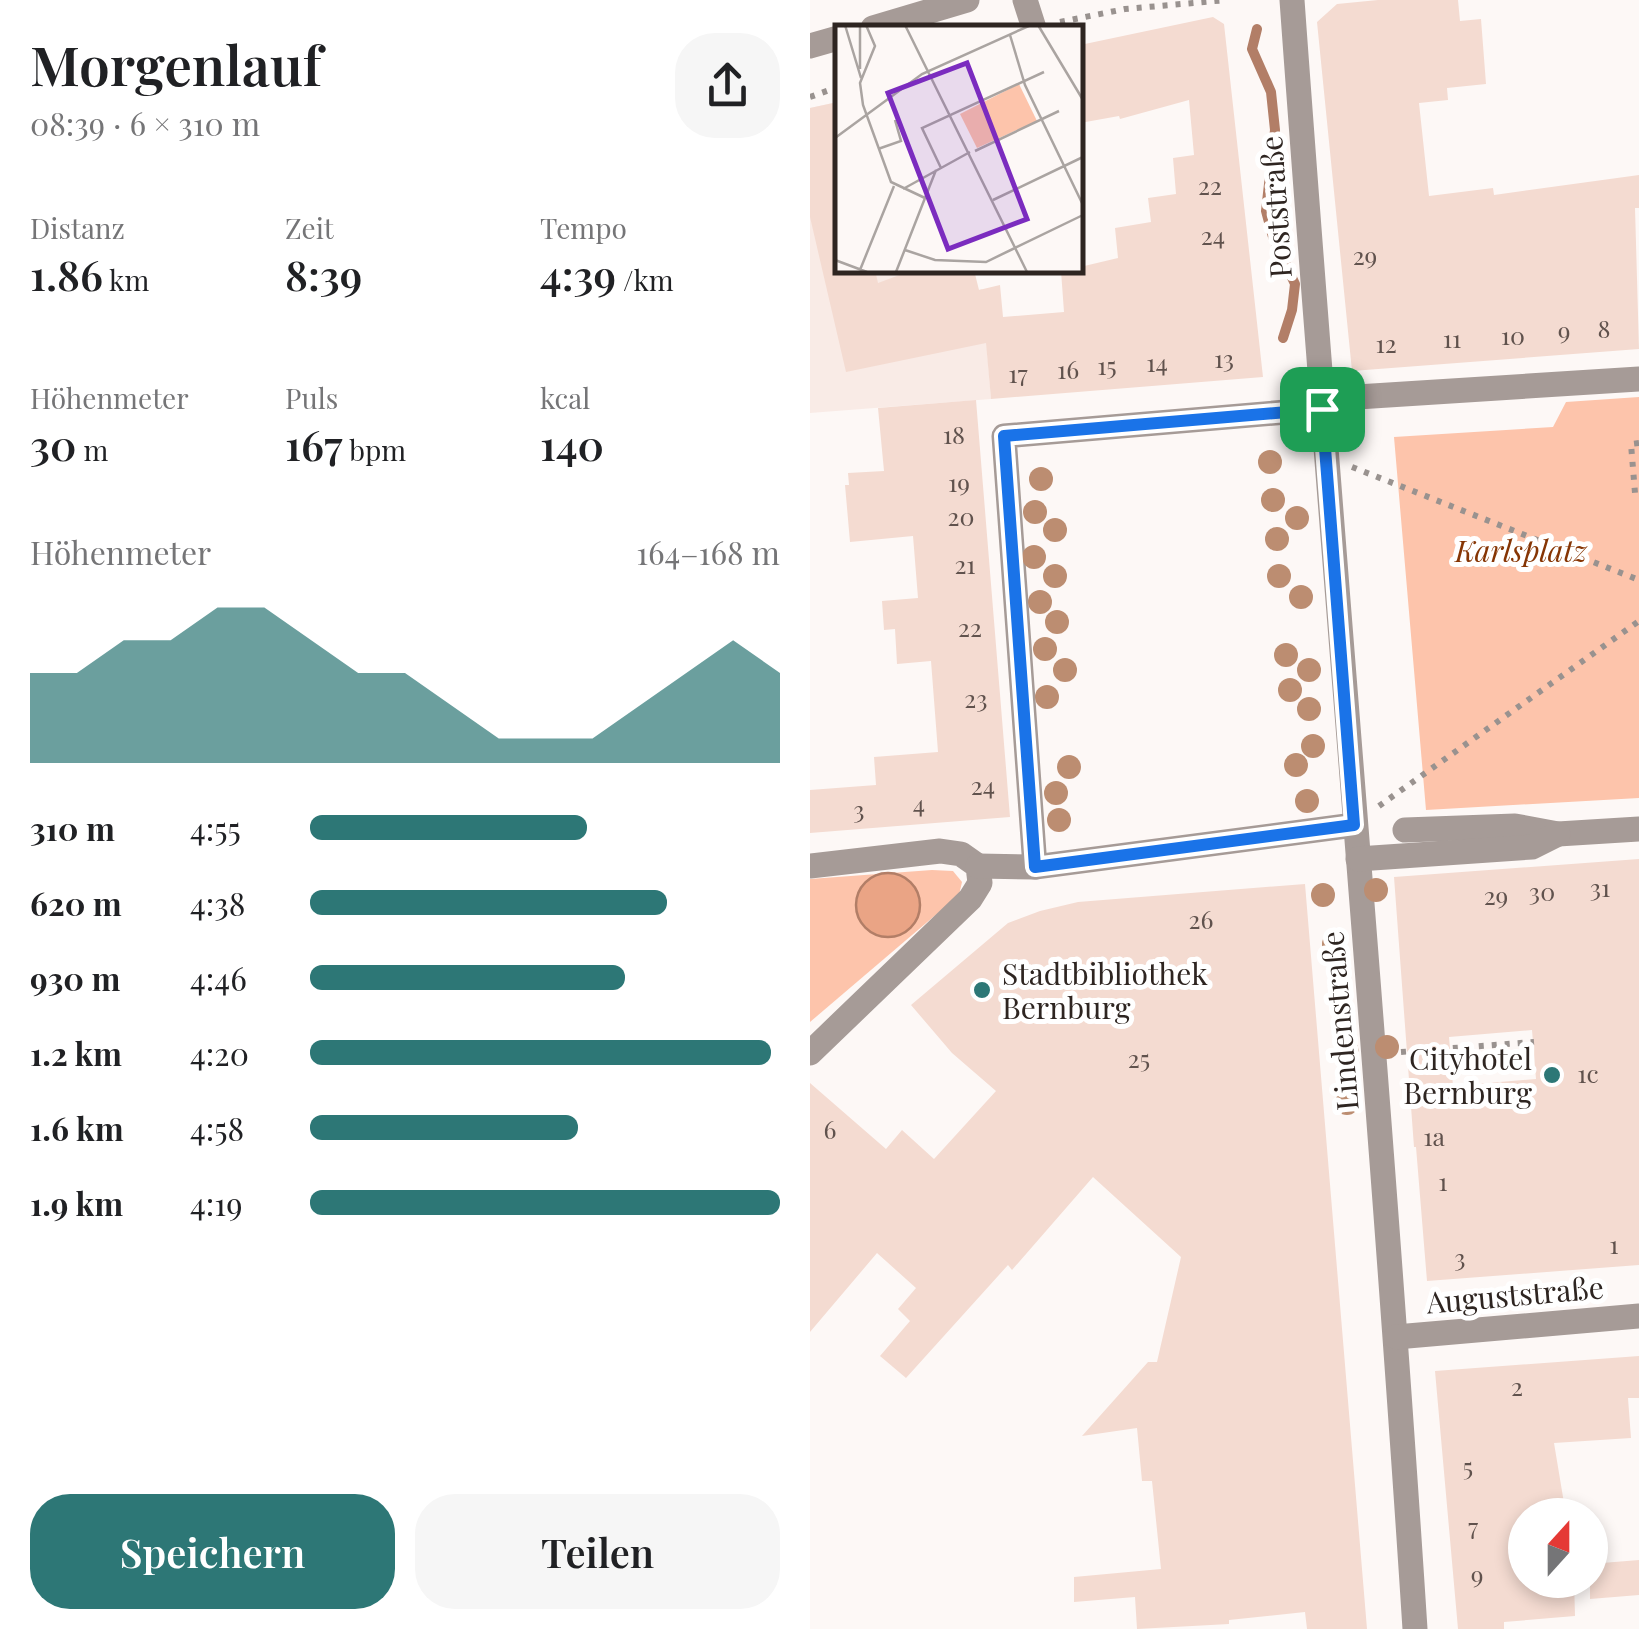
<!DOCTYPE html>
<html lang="de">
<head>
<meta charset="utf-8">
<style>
	:root { --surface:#fff; --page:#f6f6f6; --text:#202124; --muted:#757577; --accent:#2d7776 }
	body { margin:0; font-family:"Playfair Display",serif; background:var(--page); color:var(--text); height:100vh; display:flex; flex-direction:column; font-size:38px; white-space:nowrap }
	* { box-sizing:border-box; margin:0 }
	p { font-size:32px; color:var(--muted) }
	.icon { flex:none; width:55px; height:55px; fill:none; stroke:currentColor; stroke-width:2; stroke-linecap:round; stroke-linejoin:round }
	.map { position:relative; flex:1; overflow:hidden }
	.sheet { display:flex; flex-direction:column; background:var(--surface); width:810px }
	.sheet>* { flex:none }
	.needle { width:65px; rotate:21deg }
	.fabs { position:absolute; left:698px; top:1498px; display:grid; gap:20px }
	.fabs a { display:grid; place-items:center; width:100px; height:100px; border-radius:50%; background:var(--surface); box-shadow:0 5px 15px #0003; font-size:50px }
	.pin { position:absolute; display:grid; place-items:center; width:85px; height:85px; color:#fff; margin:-42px; border-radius:20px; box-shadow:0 5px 15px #0006 }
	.round { display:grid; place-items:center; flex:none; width:105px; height:105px; border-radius:40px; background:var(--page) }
	.head { display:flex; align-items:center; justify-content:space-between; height:170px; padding:0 30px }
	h1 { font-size:55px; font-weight:600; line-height:75px }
	.figures { display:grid; grid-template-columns:repeat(3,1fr); gap:15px; height:170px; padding:10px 30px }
	.figures div { display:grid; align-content:center }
	.figures b { font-size:42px; font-weight:600 }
	.figures small { font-size:28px; font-weight:400 }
	.figures p { font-size:28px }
	.chart { height:280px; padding:20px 30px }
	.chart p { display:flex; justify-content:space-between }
	.chart svg { width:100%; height:180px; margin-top:10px; fill:var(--accent); opacity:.7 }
	.action { display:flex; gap:20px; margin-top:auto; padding:20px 30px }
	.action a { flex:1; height:115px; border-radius:40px; background:var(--accent); color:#fff; font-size:40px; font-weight:600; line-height:115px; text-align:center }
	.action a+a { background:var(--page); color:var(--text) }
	ul { padding:0 30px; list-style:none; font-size:32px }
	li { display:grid; grid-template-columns:160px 120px 1fr; align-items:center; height:75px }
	li i { height:25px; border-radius:12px; background:var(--accent) }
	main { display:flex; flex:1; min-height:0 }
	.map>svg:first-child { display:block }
	.built { fill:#f9ebe6 }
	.green { fill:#fdc4ab }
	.water { fill:#eaa485; stroke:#b27e67; stroke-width:2.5 }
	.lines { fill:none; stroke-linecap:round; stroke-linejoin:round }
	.stream { stroke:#b27e67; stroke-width:10 }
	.building { fill:#f4dbd1; fill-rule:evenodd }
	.path { stroke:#99928f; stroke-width:6; stroke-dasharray:5 8; stroke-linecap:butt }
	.minor { stroke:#a69b97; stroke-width:25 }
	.tree { fill:#bc8d71 }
	.route-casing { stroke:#fff; stroke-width:20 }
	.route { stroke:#1a73e8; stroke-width:12 }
	.poi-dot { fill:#2d7776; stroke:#fff; stroke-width:4 }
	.labels { text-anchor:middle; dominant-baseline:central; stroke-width:10; stroke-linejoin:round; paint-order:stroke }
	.number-label { font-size:25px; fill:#60524d }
	.street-label { font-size:30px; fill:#2e2521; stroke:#fff }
	.park-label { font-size:30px; font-style:italic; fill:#863504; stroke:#fff }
	.poi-label { font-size:30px; fill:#2e2521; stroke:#fff; text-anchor:start }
	.inset-road { fill:none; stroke:#aaa4a1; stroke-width:2.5 }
	.view { fill:#7b2cbf; fill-opacity:0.15; stroke:#7b2cbf; stroke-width:5 }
	.inset-edge { fill:none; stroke:#2e2521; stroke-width:5 }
</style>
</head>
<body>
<main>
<section class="sheet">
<div class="head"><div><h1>Morgenlauf</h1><p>08:39 · 6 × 310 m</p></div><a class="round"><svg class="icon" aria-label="share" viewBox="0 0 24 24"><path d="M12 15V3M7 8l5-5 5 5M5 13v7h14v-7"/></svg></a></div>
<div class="figures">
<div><p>Distanz</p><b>1.86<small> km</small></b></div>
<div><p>Zeit</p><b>8:39</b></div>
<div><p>Tempo</p><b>4:39<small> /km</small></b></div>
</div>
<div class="figures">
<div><p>Höhenmeter</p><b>30<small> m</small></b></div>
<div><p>Puls</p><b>167<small> bpm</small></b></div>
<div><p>kcal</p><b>140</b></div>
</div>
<div class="chart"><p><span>Höhenmeter</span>164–168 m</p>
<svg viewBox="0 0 160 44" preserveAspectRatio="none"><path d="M0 44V22L10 22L20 14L30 14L40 6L50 6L60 14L70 22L80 22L90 30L100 38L110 38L120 38L130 30L140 22L150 14L160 22V44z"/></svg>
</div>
<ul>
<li><b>310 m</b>4:55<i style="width:59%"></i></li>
<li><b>620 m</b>4:38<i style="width:76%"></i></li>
<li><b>930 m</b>4:46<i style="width:67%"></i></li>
<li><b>1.2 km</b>4:20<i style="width:98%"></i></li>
<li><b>1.6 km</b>4:58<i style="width:57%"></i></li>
<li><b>1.9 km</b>4:19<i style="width:100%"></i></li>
</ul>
<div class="action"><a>Speichern</a><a>Teilen</a></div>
</section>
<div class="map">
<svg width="829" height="1629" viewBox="0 0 829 1629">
	<rect width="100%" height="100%" fill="#fdf8f6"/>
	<path class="built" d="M27 102 28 270H91L99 306 172 289 181 399 0 413V108Z"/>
	<g class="green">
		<path d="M829 397V798L616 810 584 437 743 427 756 402Z"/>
		<path d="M122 870 143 871 152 882 149 895 0 1022V879Z"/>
	</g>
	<circle class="water" cx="78" cy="905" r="32"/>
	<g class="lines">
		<path class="stream" d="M447 29 442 49 461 92 465 130 456 211 463 237 485 284 482 310 473 338"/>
	</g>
	<g class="building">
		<path d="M568 0H648L650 21 671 19 676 84 637 88 638 100 609 103 619 196 683 188 684 195 829 175V208H825L829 349 542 371 507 22 527 4Z"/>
		<path d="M403 17 414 24 453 377 181 399 176 343 36 372 0 217V108L28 102V270H65L68 283 103 270H164L169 290 190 285 193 317 254 312 251 271 270 270V267L308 258 305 228 341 222 338 198 366 194 363 158 384 155 379 100 310 119 309 116 270 123V45Z"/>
		<path d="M166 400 200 817 0 833V790L66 785 64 757 128 752 121 661 87 664 85 629 74 630 72 601 108 598 103 536 40 542 35 485H39L38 473 74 471 68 408Z"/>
		<path d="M829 859V1265L617 1281 606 1147H604L584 877ZM722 1030 726 1079 643 1086 639 1037Z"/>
		<path d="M495 884 557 1629H497L495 1612 419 1620V1624L327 1629 325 1597 264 1602V1577L351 1569 342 1481H332L327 1428 272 1436 338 1362H347L371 1257 283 1177 202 1270 198 1265 96 1378 70 1356 100 1321 88 1309 106 1288 67 1253 0 1332V1083L76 1149 92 1130 124 1159 186 1091 142 1053 101 1005 198 923 230 911 268 902Z"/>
		<path d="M829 1356V1398H818L821 1438 744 1443 756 1515H715V1580H764L765 1616 694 1622V1629H648L625 1371Z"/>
		<path d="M829 1560V1595L780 1599V1564Z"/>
	</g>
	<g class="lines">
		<g class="path">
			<path d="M250 22 315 9 417 0"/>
			<path d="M0 97 28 87"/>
			<path d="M829 443 821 444 825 493 829 497"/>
			<path d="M542 467 829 580"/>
			<path d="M569 806 829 621"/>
			<path d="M591 1052 724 1042"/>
		</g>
		<g class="minor">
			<path d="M215 0 224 28"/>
			<path d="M482 0C521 543 570 1086 605 1629"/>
			<path d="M63 28 157 0"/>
			<path d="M0 46 28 38"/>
			<path d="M595 830 705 826 748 834 829 829"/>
			<path d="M548 859 722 847 748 834"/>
			<path d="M0 866 130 851 151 854 168 866 170 883 160 899 0 1053"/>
			<path d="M168 866 225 867 544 825"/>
			<path d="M225 867 194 436 512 409 547 397 829 379"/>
			<path d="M586 1337 829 1316"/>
		</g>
	</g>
	<g class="tree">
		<circle cx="460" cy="462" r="12"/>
		<circle cx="231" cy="479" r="12"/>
		<circle cx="463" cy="500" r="12"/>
		<circle cx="225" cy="512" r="12"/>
		<circle cx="487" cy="518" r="12"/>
		<circle cx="245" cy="530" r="12"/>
		<circle cx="467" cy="539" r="12"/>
		<circle cx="224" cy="557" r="12"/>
		<circle cx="245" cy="576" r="12"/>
		<circle cx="469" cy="576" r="12"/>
		<circle cx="491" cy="597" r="12"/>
		<circle cx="230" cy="602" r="12"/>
		<circle cx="247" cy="622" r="12"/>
		<circle cx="235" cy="649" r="12"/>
		<circle cx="476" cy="655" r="12"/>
		<circle cx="255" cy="670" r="12"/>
		<circle cx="499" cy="670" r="12"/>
		<circle cx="480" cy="690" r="12"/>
		<circle cx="237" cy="697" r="12"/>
		<circle cx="499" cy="709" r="12"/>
		<circle cx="503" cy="746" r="12"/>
		<circle cx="486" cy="765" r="12"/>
		<circle cx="259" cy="767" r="12"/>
		<circle cx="246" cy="793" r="12"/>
		<circle cx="497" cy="801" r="12"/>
		<circle cx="249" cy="820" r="12"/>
		<circle cx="566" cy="890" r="12"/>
		<circle cx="513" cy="895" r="12"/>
		<circle cx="524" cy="944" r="12"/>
		<circle cx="577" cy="1047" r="12"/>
		<circle cx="537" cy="1052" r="12"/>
		<circle cx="537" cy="1103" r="12"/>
	</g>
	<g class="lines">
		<g class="route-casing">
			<path id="route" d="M512 409 544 825 225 867 194 436Z"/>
		</g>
		<use href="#route" class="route"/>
	</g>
	<g class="poi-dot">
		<circle cx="172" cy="990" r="10"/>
		<circle cx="742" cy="1075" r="10"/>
	</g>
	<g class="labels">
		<g class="number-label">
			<text x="400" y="184">22</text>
			<text x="403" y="234">24</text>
			<text x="555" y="254">29</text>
			<text x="794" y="327">8</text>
			<text x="754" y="329">9</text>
			<text x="703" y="334">10</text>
			<text x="642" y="337">11</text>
			<text x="576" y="342">12</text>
			<text x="414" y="357">13</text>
			<text x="347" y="361">14</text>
			<text x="297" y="364">15</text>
			<text x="258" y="368">16</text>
			<text x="208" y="372">17</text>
			<text x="144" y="433">18</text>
			<text x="149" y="481">19</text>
			<text x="151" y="515">20</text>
			<text x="155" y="563">21</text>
			<text x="160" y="626">22</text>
			<text x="166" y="697">23</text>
			<text x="173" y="784">24</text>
			<text x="109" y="802">4</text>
			<text x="49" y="808">3</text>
			<text x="790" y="886">31</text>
			<text x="732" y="890">30</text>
			<text x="686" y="894">29</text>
			<text x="391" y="918">26</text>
			<text x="329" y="1057">25</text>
			<text x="778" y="1072">1c</text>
			<text x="20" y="1128">6</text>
			<text x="624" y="1135">1a</text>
			<text x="633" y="1180">1</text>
			<text x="804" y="1243">1</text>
			<text x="650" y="1256">3</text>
			<text x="707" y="1385">2</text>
			<text x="658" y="1465">5</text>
			<text x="663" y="1525">7</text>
			<text x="667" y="1573">9</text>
		</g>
		<g class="street-label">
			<text transform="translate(465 207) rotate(-94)">Poststraße</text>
			<text transform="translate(529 1021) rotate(-95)">Lindenstraße</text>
			<text transform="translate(705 1294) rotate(-5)">Auguststraße</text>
		</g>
		<g class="park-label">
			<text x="711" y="550">Karlsplatz</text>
		</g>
		<g class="poi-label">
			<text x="192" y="973">Stadtbibliothek<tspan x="192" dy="34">Bernburg</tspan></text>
			<text x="722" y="1058" text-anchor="end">Cityhotel<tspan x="722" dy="34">Bernburg</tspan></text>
		</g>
	</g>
	<g transform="translate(25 25)">
		<rect width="248" height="248" fill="#fdf8f6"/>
		<path d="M184 59 202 96 142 123 125 89Z" fill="#fdc4ab"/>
		<path class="inset-road" d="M10 0 26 53M31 0 40 21 25 58 28 80 56 157 90 173M70 0 192 247M203 0 248 75M175 10 190 60 248 180M25 44V0M0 113 87 49 196 0M43 124 66 116 60 95M140 126 224 86M106 143 87 103 209 47M68 164 135 127M158 175 248 132M70 225 100 235 151 237 248 190M0 235 32 247M25 245 59 161M61 247 101 145"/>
		<path class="view" d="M132 38 192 194 113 224 53 68Z"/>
		<rect width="248" height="248" class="inset-edge"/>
	</g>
</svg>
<div class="fabs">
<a><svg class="needle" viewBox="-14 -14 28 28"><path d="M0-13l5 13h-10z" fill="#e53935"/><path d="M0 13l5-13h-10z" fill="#757577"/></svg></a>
</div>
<div class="pin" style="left:512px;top:409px;background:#1e9e55"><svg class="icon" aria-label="arrive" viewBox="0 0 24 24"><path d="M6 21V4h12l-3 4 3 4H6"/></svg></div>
</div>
</main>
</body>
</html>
